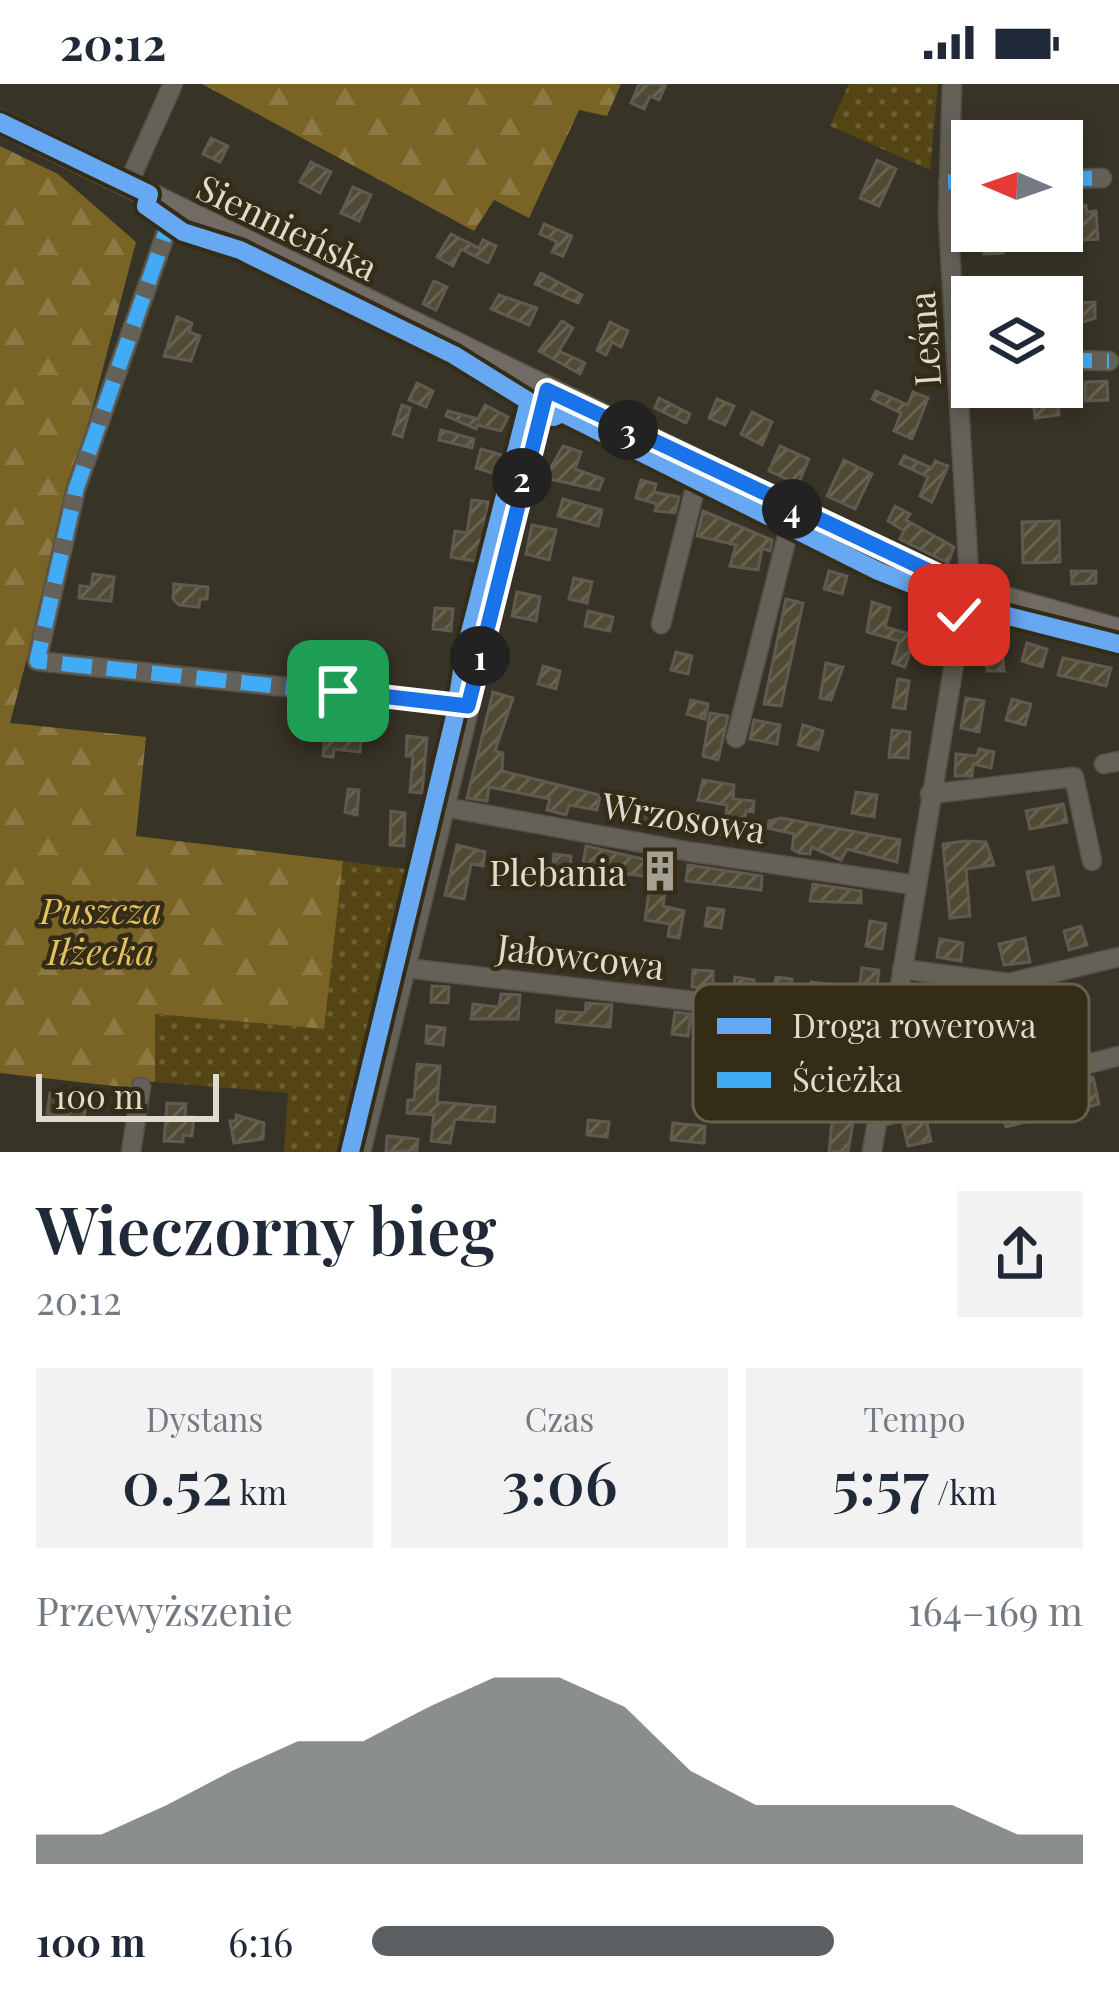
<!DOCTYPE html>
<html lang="pl">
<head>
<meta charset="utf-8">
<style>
	:root { --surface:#fff; --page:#f2f2f3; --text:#1f2937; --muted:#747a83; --accent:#5b5f61 }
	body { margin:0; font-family:"Playfair Display",serif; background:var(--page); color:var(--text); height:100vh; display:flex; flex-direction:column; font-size:45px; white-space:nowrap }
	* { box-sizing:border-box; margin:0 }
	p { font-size:39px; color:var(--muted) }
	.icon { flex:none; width:66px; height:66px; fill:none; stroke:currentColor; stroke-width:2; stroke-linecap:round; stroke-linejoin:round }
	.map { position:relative; height:1068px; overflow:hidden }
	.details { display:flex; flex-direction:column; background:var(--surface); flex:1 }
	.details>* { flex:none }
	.needle { width:78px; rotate:272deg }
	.tools { position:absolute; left:951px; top:36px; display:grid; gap:24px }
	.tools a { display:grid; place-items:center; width:132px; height:132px; border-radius:0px; background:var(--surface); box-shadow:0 6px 18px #0003; font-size:60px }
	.scale { position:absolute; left:36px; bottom:30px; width:183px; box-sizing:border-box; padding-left:12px; border:6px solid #dfdbce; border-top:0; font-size:33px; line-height:42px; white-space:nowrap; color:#dfdbce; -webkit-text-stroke:9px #342c17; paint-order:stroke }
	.pin { position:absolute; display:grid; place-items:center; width:102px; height:102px; color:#fff; margin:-51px; border-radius:24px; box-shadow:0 6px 18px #0006 }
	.km { position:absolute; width:60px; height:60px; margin:-30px; border-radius:50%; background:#222; color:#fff; font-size:33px; line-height:60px; text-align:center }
	.round { display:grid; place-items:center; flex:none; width:126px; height:126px; border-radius:0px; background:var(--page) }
	.summary { display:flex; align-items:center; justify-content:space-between; height:204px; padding:0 36px }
	h1 { font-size:66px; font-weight:600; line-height:90px }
	.metrics { display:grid; grid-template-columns:repeat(3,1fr); gap:18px; height:204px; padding:12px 36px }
	.metrics div { display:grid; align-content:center; border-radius:0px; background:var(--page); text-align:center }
	.metrics b { font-size:60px; font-weight:600 }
	.metrics small { font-size:33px; font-weight:400 }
	.metrics p { font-size:33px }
	.chart { height:336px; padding:24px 36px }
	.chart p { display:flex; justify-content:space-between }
	.chart svg { width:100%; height:216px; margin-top:12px; fill:var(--accent); opacity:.7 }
	ul { padding:0 36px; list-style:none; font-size:39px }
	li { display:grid; grid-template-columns:192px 144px 1fr; align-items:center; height:90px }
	li i { height:30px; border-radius:15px; background:var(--accent) }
	.status { display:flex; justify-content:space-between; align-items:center; height:84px; padding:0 60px; background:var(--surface); direction:ltr }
	.status svg { height:33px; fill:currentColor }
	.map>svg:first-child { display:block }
	.grass { fill:url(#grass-dots) }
	.forest { fill:url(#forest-firs) }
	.building { fill:url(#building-hatch); stroke:#5f5b51; stroke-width:3 }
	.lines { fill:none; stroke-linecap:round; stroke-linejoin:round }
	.minor-casing { stroke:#555146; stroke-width:21 }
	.major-casing { stroke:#555146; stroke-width:27 }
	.minor { stroke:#656158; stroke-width:18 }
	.major { stroke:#716a65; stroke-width:24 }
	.quiet { stroke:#42abf6; stroke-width:15; stroke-dasharray:30 15; stroke-linecap:butt }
	.cycleway-casing { stroke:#342c17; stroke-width:26 }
	.cycleway { stroke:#66a8f1; stroke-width:18 }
	.route-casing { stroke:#fff; stroke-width:24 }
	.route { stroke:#1a73e8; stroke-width:15 }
	.labels { text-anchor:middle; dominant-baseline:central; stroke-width:9; stroke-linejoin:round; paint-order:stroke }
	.street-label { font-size:36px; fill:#dfdbce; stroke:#342c17 }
	.poi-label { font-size:36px; fill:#dfdbce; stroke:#342c17; text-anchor:end }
	.park-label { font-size:36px; font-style:italic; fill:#e4c160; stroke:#342c17 }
	.key { fill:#342c17; stroke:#67614e; stroke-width:3 }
	.key-label { font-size:33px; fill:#dfdbce }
</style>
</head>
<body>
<div class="status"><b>20:12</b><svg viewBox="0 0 49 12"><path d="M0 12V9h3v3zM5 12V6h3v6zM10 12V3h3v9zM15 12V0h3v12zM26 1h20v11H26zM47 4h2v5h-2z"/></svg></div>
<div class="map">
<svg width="1119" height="1068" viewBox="0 0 1119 1068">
	<defs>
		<pattern id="grass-dots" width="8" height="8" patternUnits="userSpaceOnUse" patternTransform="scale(3)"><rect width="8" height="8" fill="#554514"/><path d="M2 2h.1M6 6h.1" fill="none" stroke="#6d5f35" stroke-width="1.8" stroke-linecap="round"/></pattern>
		<pattern id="forest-firs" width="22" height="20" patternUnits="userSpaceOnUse" patternTransform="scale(3)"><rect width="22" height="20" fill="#796325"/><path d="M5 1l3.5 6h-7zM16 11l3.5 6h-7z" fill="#8c7943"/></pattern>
		<pattern id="building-hatch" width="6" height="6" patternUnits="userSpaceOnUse" patternTransform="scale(3)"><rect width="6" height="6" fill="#504a35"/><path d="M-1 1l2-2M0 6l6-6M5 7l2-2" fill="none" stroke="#696451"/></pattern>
	</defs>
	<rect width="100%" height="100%" fill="#383327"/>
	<g class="grass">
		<path d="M849 0H938L930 86 830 42Z"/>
		<path d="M343 777 412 786 344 1068H284L288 1009 155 998V930L323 945Z"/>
	</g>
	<g class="forest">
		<path d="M202 0H621L607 32 579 26 529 134 494 116 474 147Z"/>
		<path d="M0 62 58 90 136 158 10 639 146 653 136 752 343 777 324 945 155 930V998L133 996 131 1004 0 989Z"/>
	</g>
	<g class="building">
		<path d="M639 0H666L659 16 650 12 644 25 631 19Z"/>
		<path d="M996 39 997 57H981V40Z"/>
		<path d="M211 54 228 62 220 78 203 70Z"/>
		<path d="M877 76 896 85 879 122 860 114Z"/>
		<path d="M311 78 331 88 320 109 300 98Z"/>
		<path d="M353 103 371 111 359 137 341 129Z"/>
		<path d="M1086 121 1087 128 1096 127 1098 155 1068 157 1066 122Z"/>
		<path d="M544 140 572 152 563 172 552 168 557 158 540 150Z"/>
		<path d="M983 147H1005L1003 169 984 170Z"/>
		<path d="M451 150 479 164 483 156 496 162 488 179 461 165 453 182 437 173Z"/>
		<path d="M541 189 582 211 578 219 535 200Z"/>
		<path d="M434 197 447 203 436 226 423 220Z"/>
		<path d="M499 211 537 224 529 241 491 225Z"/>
		<path d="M1095 218V234L1072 242 1073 219Z"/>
		<path d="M177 233 192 239 189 248 200 252 191 277 164 272Z"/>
		<path d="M562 237 573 244 559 267 585 279 580 290 539 267Z"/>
		<path d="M610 238 628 247 621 263 612 258 606 271 597 266Z"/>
		<path d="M1107 297 1108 316 1085 317V298Z"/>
		<path d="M417 299 433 307 426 323 409 316Z"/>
		<path d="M1032 303 1057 309 1059 331 1035 334Z"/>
		<path d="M876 307 908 321 913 308 928 314 912 355 894 347 901 329 872 315Z"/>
		<path d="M659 314 690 330 686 339 655 324Z"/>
		<path d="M717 315 734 322 725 341 709 334Z"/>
		<path d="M402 321 410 324 402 353 393 350Z"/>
		<path d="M485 321 508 333 501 347 477 341 476 345 446 332 448 327 478 335Z"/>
		<path d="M752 328 772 338 762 361 741 350Z"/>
		<path d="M441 346 474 355 472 364 439 356Z"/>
		<path d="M563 362 581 368 575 385 603 395 599 406 545 394Z"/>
		<path d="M780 362 809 375 798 400 769 387Z"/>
		<path d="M481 365 502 371 496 390 476 384Z"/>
		<path d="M904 372 932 384 935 377 948 382 932 418 920 412 928 393 900 380Z"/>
		<path d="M844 376 872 390 855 425 827 412Z"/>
		<path d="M641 396 656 400 654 408 679 413 675 429 655 427 657 420 636 414Z"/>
		<path d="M563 415 602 426 598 442 558 432Z"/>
		<path d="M472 416 488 418 480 478 451 473 455 447 467 449Z"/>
		<path d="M895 422 910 430 906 436 954 463 948 479 900 455 904 447 888 437Z"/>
		<path d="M703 427 772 456 770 467 762 464 758 486 730 482 736 461 697 452Z"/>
		<path d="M1059 437 1060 478 1023 479 1022 438Z"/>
		<path d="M532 441 556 446 549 476 526 470Z"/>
		<path d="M829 487 847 492 842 510 824 505Z"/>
		<path d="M1071 487H1096V499L1072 500Z"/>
		<path d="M93 490 114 493 111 517 79 514 80 502 91 503Z"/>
		<path d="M574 494 592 498 587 519 569 515Z"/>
		<path d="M174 500 208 503 207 515H200L199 523 179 521 173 515Z"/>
		<path d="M517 508 540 513 536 537 512 532Z"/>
		<path d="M786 515 803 519 781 622 764 620Z"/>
		<path d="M872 518 890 524 885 543 910 550 915 535 932 541 927 569 911 564 905 583 893 579 899 557 867 548Z"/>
		<path d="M435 524 453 525 451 547 433 545Z"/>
		<path d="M588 527 613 533 610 547 585 542Z"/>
		<path d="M975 539 995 540 1000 547 1004 587H987V557L973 556Z"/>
		<path d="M1027 559 1047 565 1042 583 1022 577Z"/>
		<path d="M676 568 692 572 688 590 671 586Z"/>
		<path d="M1063 574 1111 584 1106 602 1058 591Z"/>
		<path d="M826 579 843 583 831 616 820 614Z"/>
		<path d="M543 582 560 587 556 605 538 600Z"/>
		<path d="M898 595 909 597 905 625 893 623Z"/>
		<path d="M493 608 513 614 495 667 503 669 502 687 600 711 597 726 569 721 566 731 547 726 550 715 489 703 487 717 467 714Z"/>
		<path d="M966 614 984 617 979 648 961 644Z"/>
		<path d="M1012 615 1031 620 1025 641 1006 636Z"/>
		<path d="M691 616 708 620 705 635 687 630Z"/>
		<path d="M710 629 728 632 718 676 703 672Z"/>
		<path d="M754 636 780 641 777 660 750 655Z"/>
		<path d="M803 641 823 647 818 666 798 661Z"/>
		<path d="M326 643 336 644 335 655 354 656 355 644 368 645 367 657H361L360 668 334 665 333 673 323 672Z"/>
		<path d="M892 646 910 648 908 674 889 673Z"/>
		<path d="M407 652 427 654 422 709 410 708 413 672H406Z"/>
		<path d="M979 665 994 668 991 684 973 680 972 692H955L956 670 977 672Z"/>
		<path d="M703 696 734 701 733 715 754 717 753 728 746 727 742 755 690 744 692 733 725 740 727 721 698 716Z"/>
		<path d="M348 705 359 706 357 731 345 728Z"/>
		<path d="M856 708 877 711 874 733 852 729Z"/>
		<path d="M620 714 668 728 666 742 617 731Z"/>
		<path d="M1063 720 1067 738 1030 745 1026 727Z"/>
		<path d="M391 727 405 729 404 762 390 761Z"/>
		<path d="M781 734 900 756 897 778 847 765 841 776 811 763 810 770 799 769 792 765 794 750 768 744 769 737Z"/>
		<path d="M965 757 986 758 994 781 966 785 970 832 950 834 943 760Z"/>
		<path d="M457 761 485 768 483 782 471 780 464 815 445 811Z"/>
		<path d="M586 762 669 781 663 822 684 827 679 854 668 852 670 840 645 836 651 793 589 785 583 780Z"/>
		<path d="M554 770 571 772 569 791 552 789Z"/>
		<path d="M688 781 762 792 761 806 686 797Z"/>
		<path d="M1053 783 1059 811 1033 816 1027 788Z"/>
		<path d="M813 800 861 807V819L810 817Z"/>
		<path d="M708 824 724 826 721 844 705 842Z"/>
		<path d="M870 837 886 840 882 865 866 862Z"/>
		<path d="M1081 842 1087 861 1069 866 1064 847Z"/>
		<path d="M1025 854 1030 878 1004 881 999 860Z"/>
		<path d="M940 855 963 859 961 877 937 873Z"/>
		<path d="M862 884 879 886 874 924 857 922Z"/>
		<path d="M693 886 713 887V905L692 903Z"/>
		<path d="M735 893 754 896 752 910 733 908Z"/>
		<path d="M776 893 792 895 790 915 773 913Z"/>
		<path d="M811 898 827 900 824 918 808 916Z"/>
		<path d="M432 902 449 903 448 919 431 918Z"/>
		<path d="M501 910 520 911 518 935H471L473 920 499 923Z"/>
		<path d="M586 919 612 921 610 943 556 938 557 927 585 929Z"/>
		<path d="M675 928 691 930 688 952 672 950Z"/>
		<path d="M427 942 445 944 443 961 426 959Z"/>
		<path d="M843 950 863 952 855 1026 848 1068H829L834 1016 814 1014 818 966H810L811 955 842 958Z"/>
		<path d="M417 980 440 982 437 1018 495 1023 494 1038 455 1035 450 1059 431 1057 434 1031 407 1029 408 1016H414Z"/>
		<path d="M1093 993 1099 1020 1081 1025 1074 997Z"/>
		<path d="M50 1009 86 1014 84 1035 47 1030Z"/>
		<path d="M1020 1015 1026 1038 1006 1043 1001 1020Z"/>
		<path d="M167 1019 186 1020 185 1033H194L192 1052 183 1051V1058L164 1057Z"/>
		<path d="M236 1031 264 1039 263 1055 234 1059 230 1037H236Z"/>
		<path d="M926 1035 931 1057 908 1062 903 1041Z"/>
		<path d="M588 1036 609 1038 607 1053 587 1051Z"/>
		<path d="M673 1039 705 1042 704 1059 671 1056Z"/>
		<path d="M387 1052 418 1055 417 1066 386 1068Z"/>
	</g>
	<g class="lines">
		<g class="minor-casing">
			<g id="minor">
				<path d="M1062 95 1102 94"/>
				<path d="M948 98 972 97"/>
				<path d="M128 100 173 0"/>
				<path d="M175 123 76 405 37 577 468 622"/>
				<path d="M1062 276 1109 277"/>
				<path d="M661 540 701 381"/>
				<path d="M736 654 794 425"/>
				<path d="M1104 680 1119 677"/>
				<path d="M930 710 1074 693 1092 777"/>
				<path d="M444 723 692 768 915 801"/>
				<path d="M406 884 893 940"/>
				<path d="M902 885 1009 899 1119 873"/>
				<path d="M877 1034 1119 972"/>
				<path d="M131 1068 141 1003"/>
				<path d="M361 1068 547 306"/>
				<path d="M872 1068 969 491 948 133 952 0"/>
			</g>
		</g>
		<g class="major-casing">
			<path id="major" d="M0 38 908 481 965 504 1119 547"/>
		</g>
		<use href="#minor" class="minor"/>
		<use href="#major" class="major"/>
		<g class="quiet">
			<path d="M1062 95 1102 94"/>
			<path d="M948 98 972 97"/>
			<path d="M173 128 76 405 37 577 466 622"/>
			<path d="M1062 276 1109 277"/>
			<path d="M957 277 972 275"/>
		</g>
		<g class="cycleway-casing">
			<g id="cycleway">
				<path d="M0 38 149 110 146 122 183 148 240 166 454 271 554 333 562 329 878 487 961 520 1119 560"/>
				<path d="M350 1068 455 632 465 568 528 321"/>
			</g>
		</g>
		<use href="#cycleway" class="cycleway"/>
	</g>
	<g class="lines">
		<g class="route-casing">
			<path id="route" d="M338 607 468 622 547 306 965 504 959 531"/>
		</g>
		<use href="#route" class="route"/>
	</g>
	<defs>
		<g id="building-bare" transform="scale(3.24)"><path d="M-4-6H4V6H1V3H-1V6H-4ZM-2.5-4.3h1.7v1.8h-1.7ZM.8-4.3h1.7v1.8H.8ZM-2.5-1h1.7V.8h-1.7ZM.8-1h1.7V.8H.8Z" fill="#a5a094" stroke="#342c17" stroke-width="2.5" paint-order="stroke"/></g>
	</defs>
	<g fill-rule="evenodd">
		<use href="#building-bare" x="660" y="787"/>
	</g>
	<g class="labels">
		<g class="street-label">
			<text transform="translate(288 142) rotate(26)">Siennieńska</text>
			<text transform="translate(923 255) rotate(-94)">Leśna</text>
			<text transform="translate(684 732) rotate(9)">Wrzosowa</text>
			<text transform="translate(581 871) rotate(7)">Jałowcowa</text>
		</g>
		<g class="poi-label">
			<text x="626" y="787">Plebania</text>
		</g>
		<g class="park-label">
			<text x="101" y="825">Puszcza<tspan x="101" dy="41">Iłżecka</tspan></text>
		</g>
	</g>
	<rect x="693" y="900" width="396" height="138" rx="18" class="key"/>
	<rect x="717" y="934" width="54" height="16" fill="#66a8f1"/>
	<rect x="717" y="988" width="54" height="16" fill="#42abf6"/>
	<g class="key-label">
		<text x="792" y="954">Droga rowerowa</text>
		<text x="792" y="1008">Ścieżka</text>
	</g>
</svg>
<div class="tools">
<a><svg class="needle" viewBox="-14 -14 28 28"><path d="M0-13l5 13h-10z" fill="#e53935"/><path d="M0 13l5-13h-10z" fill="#747a83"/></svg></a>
<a><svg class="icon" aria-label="layers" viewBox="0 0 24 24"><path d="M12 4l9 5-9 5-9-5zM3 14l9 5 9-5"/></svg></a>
</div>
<div class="scale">100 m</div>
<div class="pin" style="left:338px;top:607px;background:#1e9e55"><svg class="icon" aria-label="arrive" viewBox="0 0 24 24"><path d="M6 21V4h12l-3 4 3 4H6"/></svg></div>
<div class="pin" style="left:959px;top:531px;background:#d93025"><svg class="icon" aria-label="check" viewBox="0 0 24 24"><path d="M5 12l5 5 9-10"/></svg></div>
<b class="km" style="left:480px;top:572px">1</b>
<b class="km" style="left:522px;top:394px">2</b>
<b class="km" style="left:628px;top:346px">3</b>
<b class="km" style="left:792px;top:425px">4</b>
</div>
<section class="details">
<div class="summary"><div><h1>Wieczorny bieg</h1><p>20:12</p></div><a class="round"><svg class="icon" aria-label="share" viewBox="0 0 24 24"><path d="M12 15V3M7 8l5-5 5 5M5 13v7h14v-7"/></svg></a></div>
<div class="metrics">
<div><p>Dystans</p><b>0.52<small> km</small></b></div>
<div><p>Czas</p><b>3:06</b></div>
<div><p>Tempo</p><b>5:57<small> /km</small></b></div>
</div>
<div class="chart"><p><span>Przewyższenie</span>164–169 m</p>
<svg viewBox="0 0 160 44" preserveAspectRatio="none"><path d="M0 44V38L10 38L20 32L30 25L40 19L50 19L60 12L70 6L80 6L90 12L100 25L110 32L120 32L130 32L140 32L150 38L160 38V44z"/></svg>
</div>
<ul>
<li><b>100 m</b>6:16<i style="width:65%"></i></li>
</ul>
</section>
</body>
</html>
